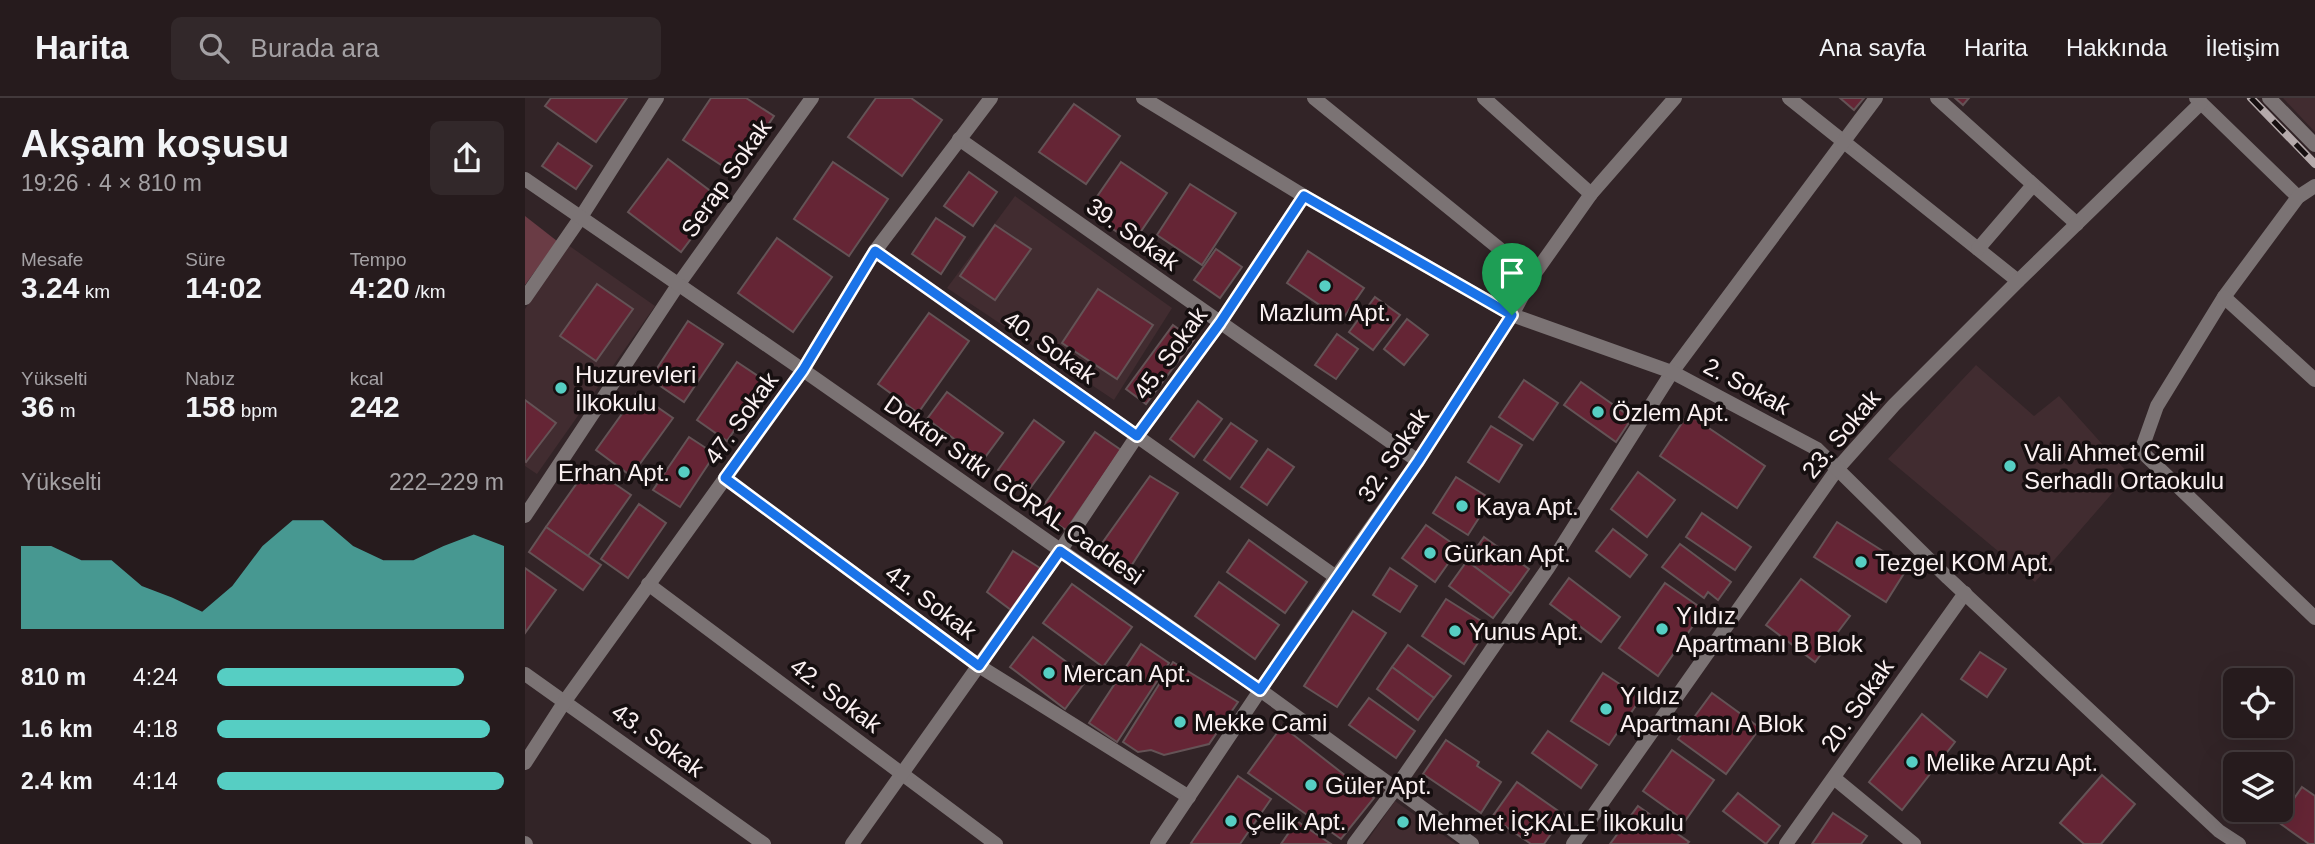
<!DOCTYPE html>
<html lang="tr">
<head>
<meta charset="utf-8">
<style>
	:root { --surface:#261b1d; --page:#32282a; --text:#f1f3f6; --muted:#a4a1a4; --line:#42393b; --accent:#56cec3 }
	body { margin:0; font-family:Arial,sans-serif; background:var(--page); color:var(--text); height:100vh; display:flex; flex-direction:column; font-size:26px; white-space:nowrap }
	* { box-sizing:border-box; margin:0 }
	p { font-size:23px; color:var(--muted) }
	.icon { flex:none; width:38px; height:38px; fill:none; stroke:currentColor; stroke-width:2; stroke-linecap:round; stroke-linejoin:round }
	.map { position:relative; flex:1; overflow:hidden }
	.side { display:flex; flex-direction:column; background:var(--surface); width:525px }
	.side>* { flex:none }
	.buttons { position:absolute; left:1698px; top:570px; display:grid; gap:14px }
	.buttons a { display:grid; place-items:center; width:70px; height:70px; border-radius:10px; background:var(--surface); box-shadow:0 7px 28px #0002,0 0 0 2px var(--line); font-size:35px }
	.pin { position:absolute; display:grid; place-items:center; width:60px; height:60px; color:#fff; margin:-72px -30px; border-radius:50% 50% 50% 0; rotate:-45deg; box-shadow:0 0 7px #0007 }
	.pin .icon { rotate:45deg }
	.round { display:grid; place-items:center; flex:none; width:74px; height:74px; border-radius:10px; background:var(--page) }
	.summary { display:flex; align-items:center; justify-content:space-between; height:119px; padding:0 21px }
	h1 { font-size:38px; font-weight:800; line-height:52px }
	.metrics { display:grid; grid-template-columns:repeat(3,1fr); gap:10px; height:119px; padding:7px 21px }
	.metrics div { display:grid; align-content:center }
	.metrics b { font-size:30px; font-weight:800 }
	.metrics small { font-size:19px; font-weight:400 }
	.metrics p { font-size:19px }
	.chart { height:196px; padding:14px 21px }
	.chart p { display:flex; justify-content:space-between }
	.chart svg { width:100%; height:126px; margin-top:7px; fill:var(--accent); opacity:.7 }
	ul { padding:0 21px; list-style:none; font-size:23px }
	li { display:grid; grid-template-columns:112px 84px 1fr; align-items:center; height:52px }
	li i { height:18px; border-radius:9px; background:var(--accent) }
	header { display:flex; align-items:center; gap:42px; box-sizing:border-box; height:98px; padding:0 35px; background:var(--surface); border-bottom:2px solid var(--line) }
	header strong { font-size:33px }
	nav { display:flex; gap:38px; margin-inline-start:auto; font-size:24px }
	.search { width:490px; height:63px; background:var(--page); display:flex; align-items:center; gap:18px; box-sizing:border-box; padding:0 24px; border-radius:10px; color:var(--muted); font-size:26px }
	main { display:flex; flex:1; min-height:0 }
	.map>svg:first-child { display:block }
	.built { fill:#412c30 }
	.green { fill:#6a3c45 }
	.building { fill:#652535; stroke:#645356; stroke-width:2 }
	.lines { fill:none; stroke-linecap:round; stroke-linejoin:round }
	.minor { stroke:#7b7374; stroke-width:14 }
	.tertiary { stroke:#7b7374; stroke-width:14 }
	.rail-casing { stroke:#b5aaab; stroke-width:8 }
	.rail { stroke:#160f10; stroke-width:5; stroke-dasharray:16; stroke-linecap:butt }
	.route-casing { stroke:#fff; stroke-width:14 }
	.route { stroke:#1a73e8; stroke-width:9 }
	.poi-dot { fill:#56cec3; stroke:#160f10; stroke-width:2.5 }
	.labels { text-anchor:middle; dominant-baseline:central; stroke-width:7; stroke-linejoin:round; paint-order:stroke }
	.street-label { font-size:24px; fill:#fbf1f2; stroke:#160f10 }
	.poi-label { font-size:24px; fill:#fbf1f2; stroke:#160f10; text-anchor:start }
</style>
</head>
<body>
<header>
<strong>Harita</strong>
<div class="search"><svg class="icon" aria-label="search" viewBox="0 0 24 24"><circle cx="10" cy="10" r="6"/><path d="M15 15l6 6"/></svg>Burada ara</div>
<nav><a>Ana sayfa</a><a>Harita</a><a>Hakkında</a><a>İletişim</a></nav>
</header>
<main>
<section class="side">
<div class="summary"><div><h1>Akşam koşusu</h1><p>19:26 · 4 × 810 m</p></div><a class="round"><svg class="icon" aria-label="share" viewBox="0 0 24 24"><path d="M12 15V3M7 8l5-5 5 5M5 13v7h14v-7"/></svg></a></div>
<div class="metrics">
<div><p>Mesafe</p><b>3.24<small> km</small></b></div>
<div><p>Süre</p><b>14:02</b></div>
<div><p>Tempo</p><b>4:20<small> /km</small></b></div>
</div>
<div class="metrics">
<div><p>Yükselti</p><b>36<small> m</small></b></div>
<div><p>Nabız</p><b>158<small> bpm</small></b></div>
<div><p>kcal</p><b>242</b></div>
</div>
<div class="chart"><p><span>Yükselti</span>222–229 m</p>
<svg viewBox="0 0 160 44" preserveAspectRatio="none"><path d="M0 44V15L10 15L20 20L30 20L40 29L50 33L60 38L70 29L80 15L90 6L100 6L110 15L120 20L130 20L140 15L150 11L160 15V44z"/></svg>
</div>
<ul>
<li><b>810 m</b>4:24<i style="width:86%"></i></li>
<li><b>1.6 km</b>4:18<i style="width:95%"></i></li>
<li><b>2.4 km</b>4:14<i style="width:100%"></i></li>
</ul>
</section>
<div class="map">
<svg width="1790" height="746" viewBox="0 0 1790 746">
	<rect width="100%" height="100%" fill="#322427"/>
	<g class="built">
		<path d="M1758 0H1790V34Z"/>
		<path d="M490 98 647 210 589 302 422 190Z"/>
		<path d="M43 147 130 208 12 376 0 368V211Z"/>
		<path d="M1451 267 1509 318 1534 298 1604 376 1510 484 1363 361Z"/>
		<path d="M870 703 931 746H840Z"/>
	</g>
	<path class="green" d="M0 118 32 143 0 187Z"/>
	<g class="building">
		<path d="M26 0H102L71 44 20 8Z"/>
		<path d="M186 0H221L249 18 210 76 158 42Z"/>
		<path d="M351 0H386L417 22 377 78 323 39Z"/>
		<path d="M1315 0H1339L1329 12Z"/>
		<path d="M1430 0H1444L1438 7Z"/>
		<path d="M549 6 595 38 561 86 514 54Z"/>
		<path d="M33 45 67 68 51 91 17 68Z"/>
		<path d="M143 61 196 101 156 154 103 114Z"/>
		<path d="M308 64 363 101 324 158 269 121Z"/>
		<path d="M596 64 642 95 608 145 562 113Z"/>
		<path d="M444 74 472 94 448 128 419 108Z"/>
		<path d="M665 86 711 115 677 167 632 137Z"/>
		<path d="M411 120 440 139 416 176 387 156Z"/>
		<path d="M470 127 506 151 470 202 435 178Z"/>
		<path d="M252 140 307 179 268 234 213 195Z"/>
		<path d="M691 151 717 169 695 200 669 182Z"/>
		<path d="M783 153 839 190 817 222 762 185Z"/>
		<path d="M72 186 108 211 71 263 35 238Z"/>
		<path d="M573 191 628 227 592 281 537 245Z"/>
		<path d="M850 199 875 217 848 252 824 234Z"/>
		<path d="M404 215 444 243 393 315 353 286Z"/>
		<path d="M882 221 903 237 879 267 859 251Z"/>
		<path d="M163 223 198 246 159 304 125 281Z"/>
		<path d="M648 227 669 242 621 306 601 291Z"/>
		<path d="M812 236 833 251 811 281 790 267Z"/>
		<path d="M212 264 242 284 202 343 172 322Z"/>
		<path d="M999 282 1033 305 1008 342 974 319Z"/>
		<path d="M1056 284 1107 320 1091 344 1039 307Z"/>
		<path d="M422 294 478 335 458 362 402 321Z"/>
		<path d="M112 295 148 320 106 378 71 352Z"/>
		<path d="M0 302 31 325 1 364 0 363Z"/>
		<path d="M673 303 697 321 669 359 645 341Z"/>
		<path d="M1163 316 1240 368 1212 410 1135 358Z"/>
		<path d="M509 322 539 344 503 393 473 372Z"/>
		<path d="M706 325 732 343 705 381 679 362Z"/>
		<path d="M966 328 997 347 974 384 943 364Z"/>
		<path d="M570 334 596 352 541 432 514 414Z"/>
		<path d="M164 339 190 356 155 409 128 392Z"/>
		<path d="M743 351 769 369 742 407 716 389Z"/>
		<path d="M64 368 106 397 63 458 21 429Z"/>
		<path d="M1113 374 1150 402 1122 439 1086 411Z"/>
		<path d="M625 378 653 395 601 476 570 455Z"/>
		<path d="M931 379 966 401 943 437 908 415Z"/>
		<path d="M114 406 141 425 103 480 76 461Z"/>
		<path d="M1177 415 1226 449 1210 472 1161 439Z"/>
		<path d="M1312 424 1383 469 1361 504 1289 459Z"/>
		<path d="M901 427 934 450 910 484 877 460Z"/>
		<path d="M21 429 76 467 58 492 4 454Z"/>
		<path d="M1088 431 1122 457 1105 479 1071 453Z"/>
		<path d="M959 439 1004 471 986 496 942 463Z"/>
		<path d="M724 442 782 484 760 515 702 474Z"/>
		<path d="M1155 446 1206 484 1193 502 1183 494 1179 500 1137 469Z"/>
		<path d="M488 453 515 470 486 512 462 494Z"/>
		<path d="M942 463 986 496 968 520 924 488Z"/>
		<path d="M0 470 31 492 0 535Z"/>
		<path d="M865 470 892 488 875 514 848 497Z"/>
		<path d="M1044 480 1095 519 1076 544 1025 506Z"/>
		<path d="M1276 481 1325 518 1290 564 1241 527Z"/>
		<path d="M694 484 754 527 730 561 670 518Z"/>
		<path d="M1140 485 1179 512 1133 578 1094 550Z"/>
		<path d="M547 486 607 529 578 569 518 525Z"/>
		<path d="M921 501 964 528 939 566 897 538Z"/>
		<path d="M828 513 861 535 812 609 779 588Z"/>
		<path d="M508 539 563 580 540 611 485 569Z"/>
		<path d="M616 546 644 565 592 644 564 625Z"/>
		<path d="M883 547 926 578 909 600 867 569Z"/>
		<path d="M1455 554 1481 571 1462 599 1436 581Z"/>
		<path d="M648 564 713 604 684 646 639 657 626 652 613 654 598 644Z"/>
		<path d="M867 569 909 600 893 622 852 591Z"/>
		<path d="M1078 575 1116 600 1084 647 1046 623Z"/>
		<path d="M1187 595 1235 630 1201 676 1153 641Z"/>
		<path d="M844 600 890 633 871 660 824 627Z"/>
		<path d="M1397 616 1430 644 1377 712 1344 684Z"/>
		<path d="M757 628 849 700 816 741 723 675Z"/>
		<path d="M1023 633 1072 667 1056 690 1007 655Z"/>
		<path d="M921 642 954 664 952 668 976 684 956 715 898 676Z"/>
		<path d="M1147 652 1189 682 1160 723 1118 693Z"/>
		<path d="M1577 677 1610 706 1576 746H1559L1535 725Z"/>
		<path d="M713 678 746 701 715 746H668L666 745Z"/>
		<path d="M992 684 1039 717 1019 746H1006L967 719Z"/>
		<path d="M1777 689 1790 698V746H1784L1753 724Z"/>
		<path d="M1213 695 1255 728 1241 746 1198 713Z"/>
		<path d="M1113 708 1164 744 1162 746H1085Z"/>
		<path d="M1308 715 1342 738 1336 746H1287Z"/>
		<path d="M772 723 806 746H756Z"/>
	</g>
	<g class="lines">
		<g class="minor">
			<path d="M789 0 1008 178"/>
			<path d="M959 0 1066 96"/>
			<path d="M1264 0 1493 183"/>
			<path d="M1412 0 1552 126"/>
			<path d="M1671 0 1773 99"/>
			<path d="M1744 0 1790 47"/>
			<path d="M434 41 893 363"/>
			<path d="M1790 88 1773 99 1699 199 1632 308 1616 353 1790 520"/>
			<path d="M1453 151 1508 87"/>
			<path d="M350 153 811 479"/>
			<path d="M1699 199 1790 282"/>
			<path d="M0 200 56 119 132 0"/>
			<path d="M200 380 454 568 664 699"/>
			<path d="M0 418 153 187 287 0"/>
			<path d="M123 486 471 746"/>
			<path d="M0 576 239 746"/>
			<path d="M0 665 40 603 278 272 350 153 466 0"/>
			<path d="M1309 680 1389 746"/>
			<path d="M0 745 1 746"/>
			<path d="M327 746 535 453 612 338 695 225 779 98"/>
			<path d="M632 746 811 479 893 363 987 217 1008 178 1066 96 1150 0"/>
			<path d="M829 746 870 691 1023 470 1147 274 1351 0"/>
			<path d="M1048 746 1313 370 1369 307 1493 183 1676 5"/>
			<path d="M1261 746 1440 495"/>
		</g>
		<g class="tertiary">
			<path d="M618 0 779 98 987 217 1147 274 1292 351 1423 480 1694 733 1714 746"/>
			<path d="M0 81 278 272 735 592 947 746"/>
		</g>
		<g class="rail-casing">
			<path id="rail" d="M1726 0 1790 66"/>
		</g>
		<use href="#rail" class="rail"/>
	</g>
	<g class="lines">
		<g class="route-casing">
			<path id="route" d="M779 98 987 217 893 363 735 592 535 453 454 568 200 380 278 272 350 153 612 338 695 225Z"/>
		</g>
		<use href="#route" class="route"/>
	</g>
	<g class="poi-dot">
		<circle cx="800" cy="188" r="7"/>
		<circle cx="36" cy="290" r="7"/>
		<circle cx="1073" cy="314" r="7"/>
		<circle cx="1485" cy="368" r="7"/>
		<circle cx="159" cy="374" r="7"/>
		<circle cx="937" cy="408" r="7"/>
		<circle cx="905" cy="455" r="7"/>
		<circle cx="1336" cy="464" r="7"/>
		<circle cx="1137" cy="531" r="7"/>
		<circle cx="930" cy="533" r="7"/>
		<circle cx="524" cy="575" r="7"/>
		<circle cx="1081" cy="611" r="7"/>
		<circle cx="655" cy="624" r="7"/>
		<circle cx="1387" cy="664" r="7"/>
		<circle cx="786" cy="687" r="7"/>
		<circle cx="706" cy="723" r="7"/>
		<circle cx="878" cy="724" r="7"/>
	</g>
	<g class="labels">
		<g class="street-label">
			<text transform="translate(201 80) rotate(-55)">Serap Sokak</text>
			<text transform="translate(608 136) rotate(35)">39. Sokak</text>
			<text transform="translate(525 249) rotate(35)">40. Sokak</text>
			<text transform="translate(645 255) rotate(-54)">45. Sokak</text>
			<text transform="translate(1222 288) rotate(28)">2. Sokak</text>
			<text transform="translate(216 320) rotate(-54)">47. Sokak</text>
			<text transform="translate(1316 336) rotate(-50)">23. Sokak</text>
			<text transform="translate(868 357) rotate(-56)">32. Sokak</text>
			<text transform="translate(489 392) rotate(35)">Doktor Sıtkı GÖRAL Caddesi</text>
			<text transform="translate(406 504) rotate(37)">41. Sokak</text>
			<text transform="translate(311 597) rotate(37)">42. Sokak</text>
			<text transform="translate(1332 607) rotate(-55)">20. Sokak</text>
			<text transform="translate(133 642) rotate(36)">43. Sokak</text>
		</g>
		<g class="poi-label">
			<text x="800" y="214" text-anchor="middle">Mazlum Apt.</text>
			<text x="50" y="276">Huzurevleri<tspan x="50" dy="28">İlkokulu</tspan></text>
			<text x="1087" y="314">Özlem Apt.</text>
			<text x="1499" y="354">Vali Ahmet Cemil<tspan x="1499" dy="28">Serhadlı Ortaokulu</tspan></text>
			<text x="145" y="374" text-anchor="end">Erhan Apt.</text>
			<text x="951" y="408">Kaya Apt.</text>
			<text x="919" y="455">Gürkan Apt.</text>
			<text x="1350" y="464">Tezgel KOM Apt.</text>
			<text x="1151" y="517">Yıldız<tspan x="1151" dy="28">Apartmanı B Blok</tspan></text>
			<text x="944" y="533">Yunus Apt.</text>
			<text x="538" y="575">Mercan Apt.</text>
			<text x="1095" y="597">Yıldız<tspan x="1095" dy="28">Apartmanı A Blok</tspan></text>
			<text x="669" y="624">Mekke Cami</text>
			<text x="1401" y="664">Melike Arzu Apt.</text>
			<text x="800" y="687">Güler Apt.</text>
			<text x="720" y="723">Çelik Apt.</text>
			<text x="892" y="724">Mehmet İÇKALE İlkokulu</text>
		</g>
	</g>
</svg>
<div class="buttons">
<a><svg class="icon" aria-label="locate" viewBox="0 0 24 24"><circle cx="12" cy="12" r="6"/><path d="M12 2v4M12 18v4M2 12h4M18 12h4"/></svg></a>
<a><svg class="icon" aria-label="layers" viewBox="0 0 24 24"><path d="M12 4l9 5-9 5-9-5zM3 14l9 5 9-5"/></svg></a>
</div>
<div class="pin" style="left:987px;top:217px;background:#1e9e55"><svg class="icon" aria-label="arrive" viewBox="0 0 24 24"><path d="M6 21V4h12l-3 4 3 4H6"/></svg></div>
</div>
</main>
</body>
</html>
